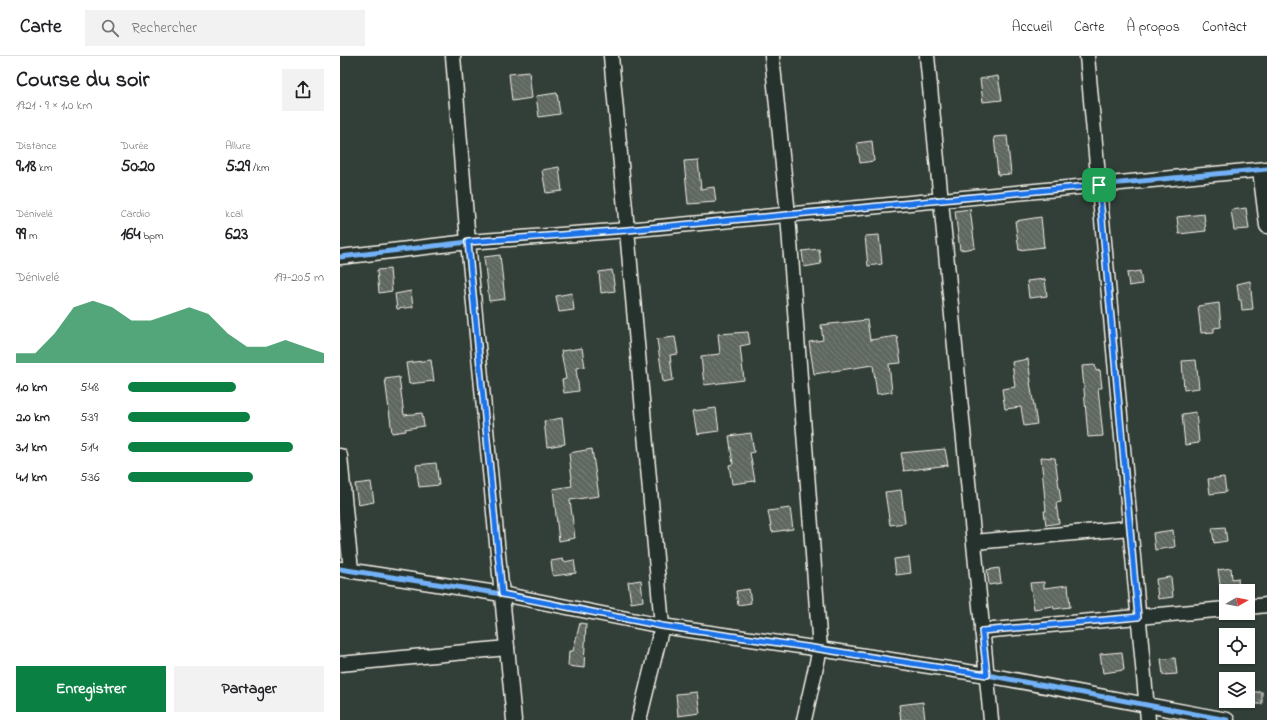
<!DOCTYPE html>
<html lang="fr">
<head>
<meta charset="utf-8">
<style>
	:root { --surface:#fff; --page:#f2f2f2; --text:#202124; --muted:#757577; --line:#e0e0e0; --accent:#0b8043 }
	body { margin:0; font-family:"Indie Flower",sans-serif; background:var(--page); color:var(--text); height:100vh; display:flex; flex-direction:column; font-size:15px; white-space:nowrap }
	* { box-sizing:border-box; margin:0 }
	p { font-size:13px; color:var(--muted) }
	.icon { flex:none; width:22px; height:22px; fill:none; stroke:currentColor; stroke-width:2; stroke-linecap:round; stroke-linejoin:round }
	.map { position:relative; flex:1; overflow:hidden }
	.side { display:flex; flex-direction:column; background:var(--surface); width:340px }
	.side>* { flex:none }
	.needle { width:26px; rotate:81deg }
	.controls { position:absolute; left:879px; top:528px; display:grid; gap:8px }
	.controls a { display:grid; place-items:center; width:36px; height:36px; border-radius:0px; background:var(--surface); box-shadow:0 1px 3px #0004; font-size:20px }
	.pin { position:absolute; display:grid; place-items:center; width:34px; height:34px; color:#fff; margin:-17px; border-radius:8px; box-shadow:0 2px 6px #0006 }
	.round { display:grid; place-items:center; flex:none; width:42px; height:42px; border-radius:0px; background:var(--page) }
	.overview { display:flex; align-items:center; justify-content:space-between; height:68px; padding:0 16px }
	h1 { font-size:22px; font-weight:700; line-height:30px }
	.figures { display:grid; grid-template-columns:repeat(3,1fr); gap:6px; height:68px; padding:4px 16px }
	.figures div { display:grid; align-content:center }
	.figures b { font-size:17px; font-weight:700 }
	.figures small { font-size:11px; font-weight:400 }
	.figures p { font-size:11px }
	.chart { height:112px; padding:8px 16px }
	.chart p { display:flex; justify-content:space-between }
	.chart svg { width:100%; height:72px; margin-top:4px; fill:var(--accent); opacity:.7 }
	.action { display:flex; gap:8px; margin-top:auto; padding:8px 16px }
	.action a { flex:1; height:46px; border-radius:0px; background:var(--accent); color:#fff; font-size:16px; font-weight:700; line-height:46px; text-align:center }
	.action a+a { background:var(--page); color:var(--text) }
	ul { padding:0 16px; list-style:none; font-size:13px }
	li { display:grid; grid-template-columns:64px 48px 1fr; align-items:center; height:30px }
	li i { height:10px; border-radius:5px; background:var(--accent) }
	header { display:flex; align-items:center; gap:24px; box-sizing:border-box; height:56px; padding:0 20px; background:var(--surface); border-bottom:1px solid var(--line) }
	header strong { font-size:19px }
	nav { display:flex; gap:22px; margin-inline-start:auto; font-size:14px }
	.search { width:280px; height:36px; background:var(--page); display:flex; align-items:center; gap:10px; box-sizing:border-box; padding:0 14px; border-radius:0px; color:var(--muted); font-size:15px }
	main { display:flex; flex:1; min-height:0 }
	.map>svg:first-child { display:block }
	.building { fill:url(#building-back-hatch); stroke:#f4f1e8 }
	.lines { fill:none; stroke-linecap:round; stroke-linejoin:round }
	.minor-casing { stroke:#f4f1e8; stroke-width:17 }
	.minor { stroke:#26332d; stroke-width:14 }
	.cycleway-casing { stroke:#26332d; stroke-width:8 }
	.cycleway { stroke:#73b2f8; stroke-width:5 }
	.route-casing { stroke:#fff; stroke-width:8 }
	.route { stroke:#1a73e8; stroke-width:5 }
</style>
</head>
<body>
<header>
<strong>Carte</strong>
<div class="search"><svg class="icon" aria-label="search" viewBox="0 0 24 24"><circle cx="10" cy="10" r="6"/><path d="M15 15l6 6"/></svg>Rechercher</div>
<nav><a>Accueil</a><a>Carte</a><a>À propos</a><a>Contact</a></nav>
</header>
<main>
<section class="side">
<div class="overview"><div><h1>Course du soir</h1><p>19:21 · 9 × 1.0 km</p></div><a class="round"><svg class="icon" aria-label="share" viewBox="0 0 24 24"><path d="M12 15V3M7 8l5-5 5 5M5 13v7h14v-7"/></svg></a></div>
<div class="figures">
<div><p>Distance</p><b>9.18<small> km</small></b></div>
<div><p>Durée</p><b>50:20</b></div>
<div><p>Allure</p><b>5:29<small> /km</small></b></div>
</div>
<div class="figures">
<div><p>Dénivelé</p><b>99<small> m</small></b></div>
<div><p>Cardio</p><b>164<small> bpm</small></b></div>
<div><p>kcal</p><b>623</b></div>
</div>
<div class="chart"><p><span>Dénivelé</span>197–205 m</p>
<svg viewBox="0 0 160 44" preserveAspectRatio="none"><path d="M0 44V38L10 38L20 26L30 10L40 6L50 10L60 18L70 18L80 14L90 10L100 14L110 26L120 34L130 34L140 30L150 34L160 38V44z"/></svg>
</div>
<ul>
<li><b>1.0 km</b>5:48<i style="width:55%"></i></li>
<li><b>2.0 km</b>5:39<i style="width:62%"></i></li>
<li><b>3.1 km</b>5:14<i style="width:84%"></i></li>
<li><b>4.1 km</b>5:36<i style="width:64%"></i></li>
</ul>
<div class="action"><a>Enregistrer</a><a>Partager</a></div>
</section>
<div class="map">
<svg width="927" height="664" viewBox="0 0 927 664">
	<defs>
		<pattern id="building-back-hatch" width="6" height="6" patternUnits="userSpaceOnUse"><rect width="6" height="6" fill="#5f6861"/><path d="M-1 5l2 2M0 0l6 6M5-1l2 2" fill="none" stroke="#777e78"/></pattern>
	</defs>
	<rect width="100%" height="100%" fill="#323e38"/>
	<filter id="ink" filterUnits="userSpaceOnUse"><feTurbulence type="fractalNoise" baseFrequency=".025" numOctaves="2"/><feDisplacementMap in="SourceGraphic" scale="8" xChannelSelector="R" yChannelSelector="G"/><feConvolveMatrix kernelMatrix="1 2 1 2 8 2 1 2 1" color-interpolation-filters="sRGB"/></filter>
	<g filter="url(#ink)">
		<g class="building">
			<path d="M189 16 192 42 172 45 169 18Z"/>
			<path d="M658 20 662 44 643 46 640 23Z"/>
			<path d="M217 37 220 58 199 61 196 40Z"/>
			<path d="M667 80 671 118 658 119 654 81Z"/>
			<path d="M532 85 534 105 520 107 517 87Z"/>
			<path d="M358 104 361 133 374 131 376 146 348 148 344 105Z"/>
			<path d="M219 111 222 135 206 137 202 114Z"/>
			<path d="M906 152 909 173 894 174 891 154Z"/>
			<path d="M630 153 635 192 620 194 615 155Z"/>
			<path d="M864 158 866 175 839 178 837 161Z"/>
			<path d="M701 161 704 191 679 194 675 165Z"/>
			<path d="M539 179 542 208 528 210 525 180Z"/>
			<path d="M479 193 481 208 464 211 462 195Z"/>
			<path d="M160 199 165 243 149 245 144 201Z"/>
			<path d="M50 213 52 235 39 237 37 214Z"/>
			<path d="M272 214 275 235 261 237 259 216Z"/>
			<path d="M800 215 802 228 789 230 787 217Z"/>
			<path d="M705 223 707 240 689 242 687 225Z"/>
			<path d="M910 225 913 253 902 254 901 244H899L897 228Z"/>
			<path d="M71 235 73 251 57 253 55 238Z"/>
			<path d="M232 237 234 254 219 256 216 240Z"/>
			<path d="M879 247 881 271 874 272V276L861 277 858 250Z"/>
			<path d="M527 264 530 284 557 280 561 307 549 308 552 336 537 338 533 309 474 318 469 286 483 284 481 269Z"/>
			<path d="M408 276 410 288 400 290 404 324 364 329 361 300 380 298 378 278Z"/>
			<path d="M335 281 338 298 330 299 333 324 323 326 317 283Z"/>
			<path d="M242 292 245 311 236 312 239 335 224 337 222 324 226 323 221 295Z"/>
			<path d="M688 303 691 326H690L697 368 684 370 681 351 665 353 662 333 675 331 672 306Z"/>
			<path d="M91 304 94 325 69 328 66 307Z"/>
			<path d="M856 304 859 332 844 334 842 305Z"/>
			<path d="M755 309 756 315 760 314 762 332H758L763 380 748 381 742 310Z"/>
			<path d="M59 321 64 359 82 357 84 370 65 373 66 375 52 377 45 323Z"/>
			<path d="M376 352 379 375 357 378 353 355Z"/>
			<path d="M856 356 859 387 845 389 842 358Z"/>
			<path d="M222 362 225 388 207 391 204 365Z"/>
			<path d="M411 377 414 396 410 397 415 425 392 428 389 409 393 408 389 380Z"/>
			<path d="M252 393 259 440 230 444 235 482 219 485 213 433 232 430 231 423H232L229 397Z"/>
			<path d="M605 393 608 409 564 415 561 397Z"/>
			<path d="M701 401 715 402 721 446 716 447 719 467 706 469 704 455H706Z"/>
			<path d="M96 407 99 429 79 431 76 409Z"/>
			<path d="M884 421 886 436 870 438 868 423Z"/>
			<path d="M31 426 34 446 18 449 15 428Z"/>
			<path d="M561 434 565 467 550 469 545 436Z"/>
			<path d="M450 452 453 473 432 476 428 455Z"/>
			<path d="M885 471 887 485 874 487 872 472Z"/>
			<path d="M833 474 835 491 815 494 813 477Z"/>
			<path d="M569 501 571 517 556 519 554 503Z"/>
			<path d="M223 503 224 506 234 504 236 517 213 520 211 505Z"/>
			<path d="M659 512 661 527 649 529 647 514Z"/>
			<path d="M891 512 892 523 898 522 899 535H881L878 514Z"/>
			<path d="M831 521 833 541 818 543 816 523Z"/>
			<path d="M301 524 303 545 291 547 288 526Z"/>
			<path d="M704 526V532L728 529 730 551 714 553 713 550 694 553 690 527Z"/>
			<path d="M409 533 411 547 398 549 396 535Z"/>
			<path d="M240 567 246 568 244 612 228 610 229 595H233Z"/>
			<path d="M782 596 784 614 763 617 760 598Z"/>
			<path d="M835 602 837 618 823 619 821 603Z"/>
			<path d="M357 636 360 657 338 660 336 638Z"/>
			<rect x="908" y="636" width="14" height="12"/>
			<path d="M583 646 585 664H561L559 649Z"/>
		</g>
		<g class="lines">
			<g class="minor-casing">
				<g id="minor">
					<path d="M113 0 128 186 174 664"/>
					<path d="M271 0 287 174 322 570 299 664"/>
					<path d="M432 0 448 159 480 593 464 664"/>
					<path d="M587 0 651 664"/>
					<path d="M747 0 808 664"/>
					<path d="M920 114 927 170"/>
					<path d="M0 201 128 186 287 174 927 113"/>
					<path d="M0 400 11 515"/>
					<path d="M634 486 790 472"/>
					<path d="M0 513 162 538 322 570 480 593 647 619 887 664"/>
					<path d="M908 551 927 549"/>
					<path d="M642 575 886 553"/>
					<path d="M0 608 167 592"/>
				</g>
			</g>
			<use href="#minor" class="minor"/>
			<g class="cycleway-casing">
				<g id="cycleway">
					<path d="M0 201 128 186 287 174 927 113"/>
					<path d="M0 513 162 538 322 570 480 593 647 619 887 664"/>
				</g>
			</g>
			<use href="#cycleway" class="cycleway"/>
		</g>
	</g>
	<g class="lines" filter="url(#ink)">
		<g class="route-casing">
			<path id="route" d="M759 129 798 561 642 575 647 619 480 593 322 570 162 538 128 186 288 174Z"/>
		</g>
		<use href="#route" class="route"/>
	</g>
</svg>
<div class="controls">
<a><svg class="needle" viewBox="-14 -14 28 28"><path d="M0-13l5 13h-10z" fill="#e53935"/><path d="M0 13l5-13h-10z" fill="#757577"/></svg></a>
<a><svg class="icon" aria-label="locate" viewBox="0 0 24 24"><circle cx="12" cy="12" r="6"/><path d="M12 2v4M12 18v4M2 12h4M18 12h4"/></svg></a>
<a><svg class="icon" aria-label="layers" viewBox="0 0 24 24"><path d="M12 4l9 5-9 5-9-5zM3 14l9 5 9-5"/></svg></a>
</div>
<div class="pin" style="left:759px;top:129px;background:#1e9e55"><svg class="icon" aria-label="arrive" viewBox="0 0 24 24"><path d="M6 21V4h12l-3 4 3 4H6"/></svg></div>
</div>
</main>
</body>
</html>
